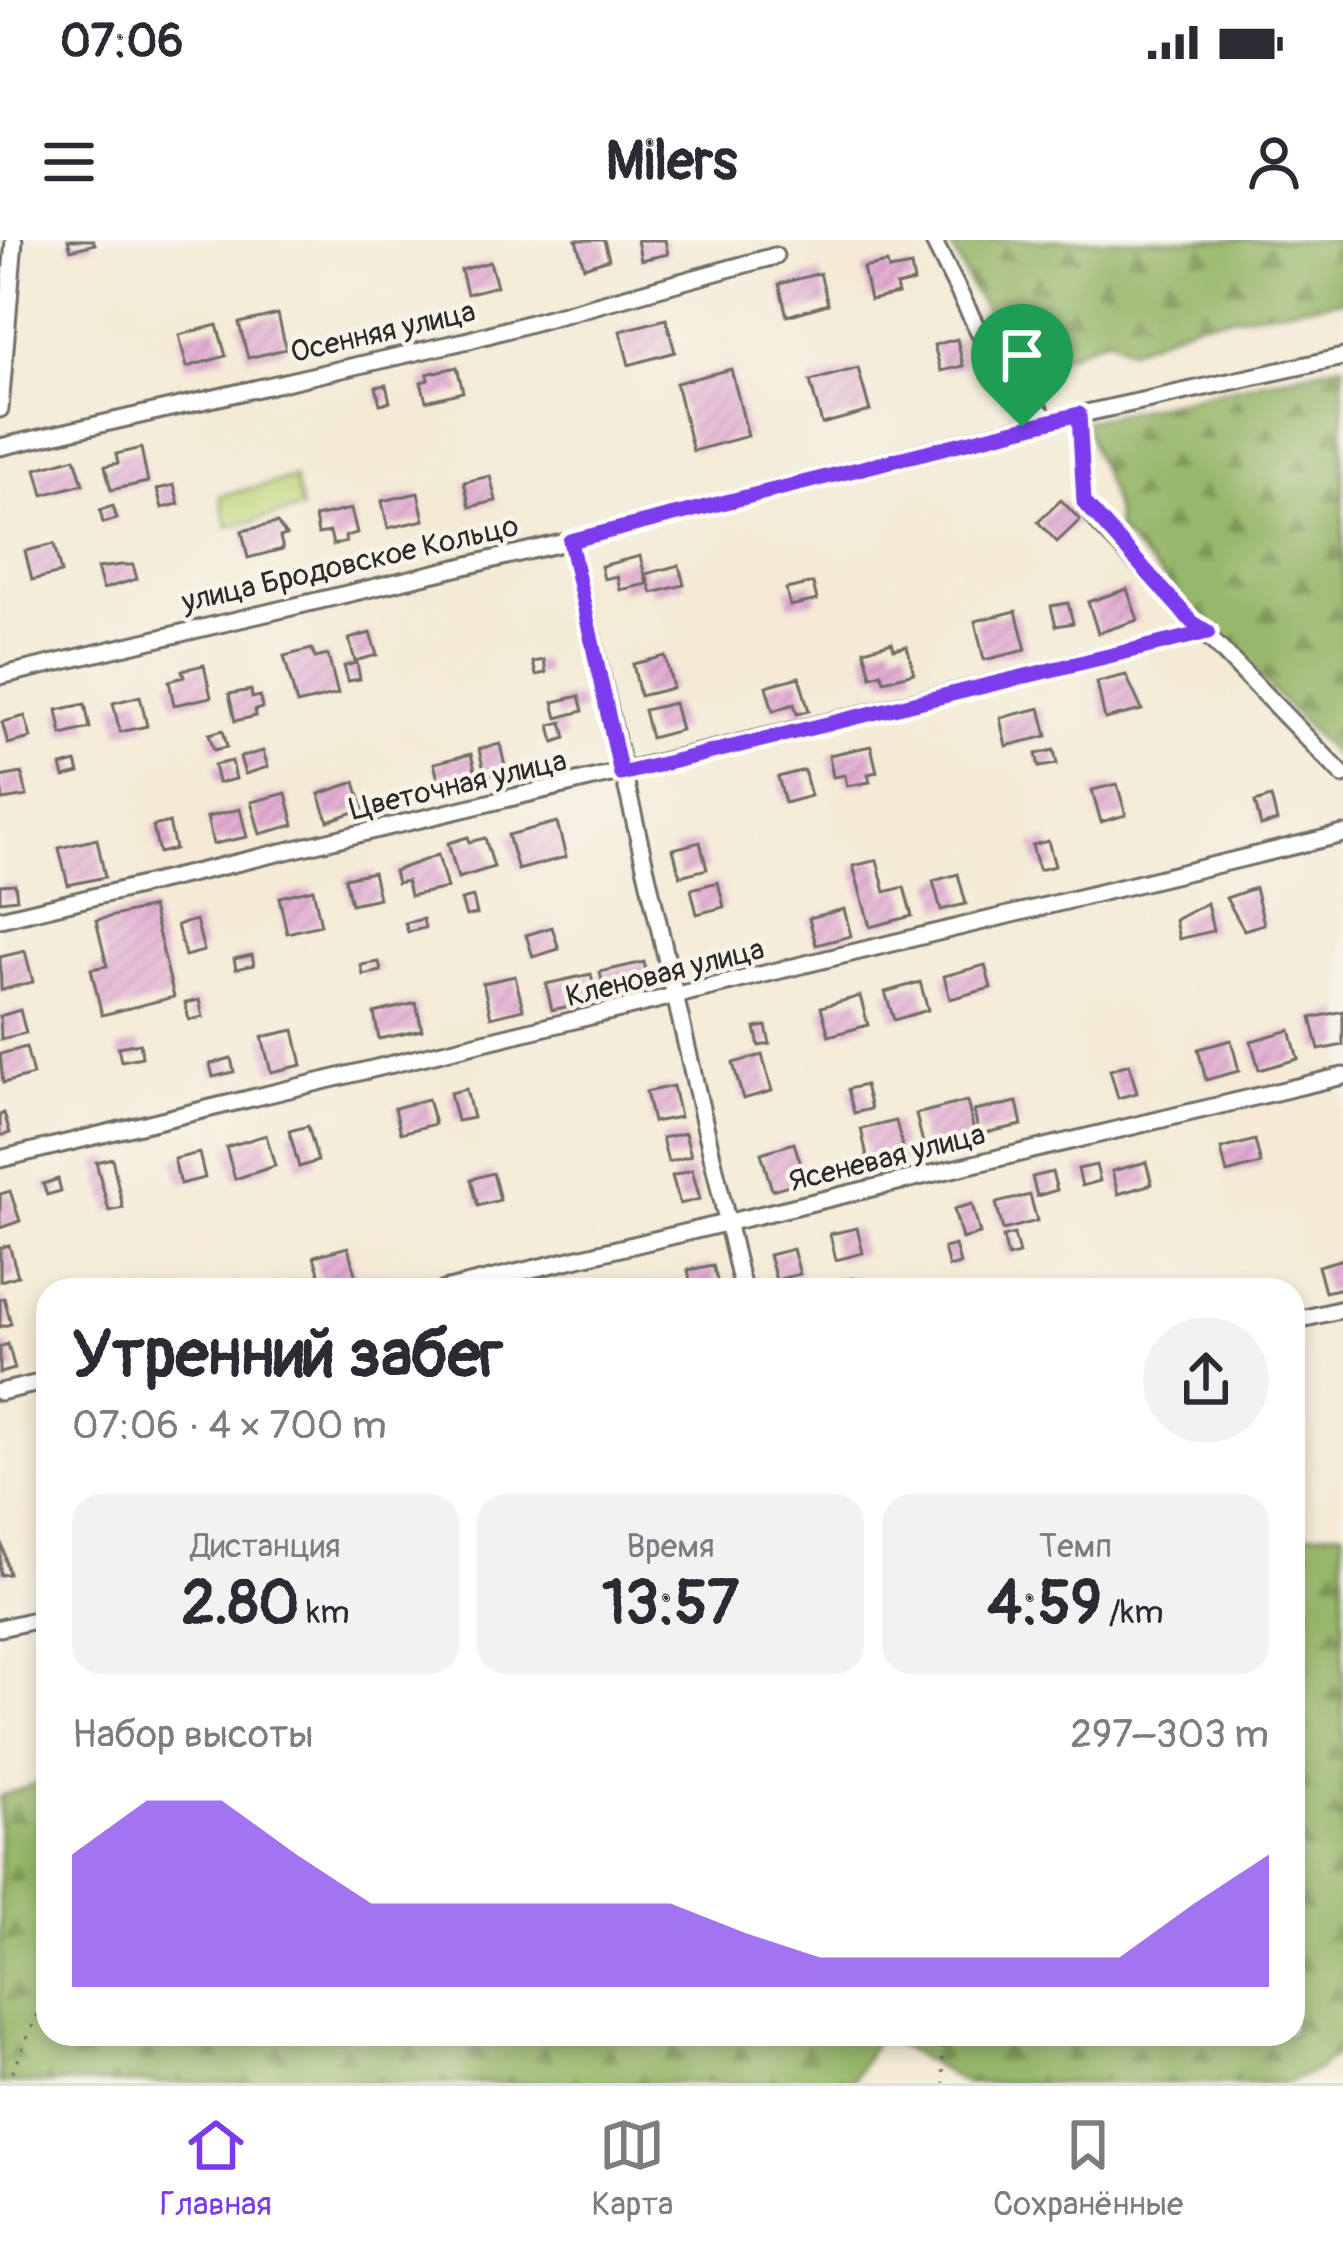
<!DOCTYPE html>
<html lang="ru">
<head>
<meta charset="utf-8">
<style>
	:root { --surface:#fff; --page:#f2f2f3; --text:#2b2b33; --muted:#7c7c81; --line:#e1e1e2; --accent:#7c3aed }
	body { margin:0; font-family:Pangolin,sans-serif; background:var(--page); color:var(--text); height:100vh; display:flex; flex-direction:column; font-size:45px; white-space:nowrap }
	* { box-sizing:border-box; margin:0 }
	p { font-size:39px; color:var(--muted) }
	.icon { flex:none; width:66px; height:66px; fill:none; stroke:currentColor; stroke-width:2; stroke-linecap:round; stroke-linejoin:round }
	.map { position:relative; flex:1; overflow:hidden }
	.side { position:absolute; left:36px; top:1038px; width:1269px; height:768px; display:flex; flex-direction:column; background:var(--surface); border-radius:36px; box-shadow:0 6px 18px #0003 }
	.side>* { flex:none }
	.pin { position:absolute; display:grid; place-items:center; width:102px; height:102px; color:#fff; margin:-123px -51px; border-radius:50% 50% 50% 0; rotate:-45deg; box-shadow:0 0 12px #0007 }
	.pin .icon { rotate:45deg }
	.round { display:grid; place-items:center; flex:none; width:126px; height:126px; border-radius:63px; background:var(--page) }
	.headline { display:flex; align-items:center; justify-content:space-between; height:204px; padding:0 36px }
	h1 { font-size:66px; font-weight:700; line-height:90px }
	.figures { display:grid; grid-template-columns:repeat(3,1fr); gap:18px; height:204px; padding:12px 36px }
	.figures div { display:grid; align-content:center; border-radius:30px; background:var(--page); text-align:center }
	.figures b { font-size:60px; font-weight:700 }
	.figures small { font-size:33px; font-weight:400 }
	.figures p { font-size:33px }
	.chart { height:336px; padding:24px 36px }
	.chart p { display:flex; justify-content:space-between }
	.chart svg { width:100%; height:216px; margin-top:12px; fill:var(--accent); opacity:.7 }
	.status { display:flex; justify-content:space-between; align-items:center; height:84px; padding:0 60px; background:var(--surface); direction:ltr }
	.status svg { height:33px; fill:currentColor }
	header { display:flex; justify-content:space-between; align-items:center; height:156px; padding:0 36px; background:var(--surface); font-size:54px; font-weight:700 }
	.tab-bar { display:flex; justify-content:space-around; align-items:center; height:168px; border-top:3px solid var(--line); background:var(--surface); font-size:33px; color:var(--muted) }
	.tab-bar a { display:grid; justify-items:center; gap:6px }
	.tab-bar .current { color:var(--accent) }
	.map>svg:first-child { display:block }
	.green { fill:#bfd67a; stroke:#758052; stroke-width:3 }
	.forest { fill:url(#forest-firs); stroke:#61714a; stroke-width:3 }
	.building { fill:url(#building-hatch) }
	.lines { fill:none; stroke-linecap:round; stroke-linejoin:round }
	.street-casing { stroke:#716e66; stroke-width:21 }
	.path { stroke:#716e66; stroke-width:3; stroke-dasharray:3 9; stroke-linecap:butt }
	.street { stroke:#fff; stroke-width:15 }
	.route-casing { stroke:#fff; stroke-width:24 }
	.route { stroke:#7c3aed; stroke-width:15 }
	.labels { text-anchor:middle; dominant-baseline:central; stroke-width:9; stroke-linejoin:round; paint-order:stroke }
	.street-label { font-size:30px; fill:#2b2b2b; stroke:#f7f3e8 }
</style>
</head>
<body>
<div class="status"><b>07:06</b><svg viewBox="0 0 49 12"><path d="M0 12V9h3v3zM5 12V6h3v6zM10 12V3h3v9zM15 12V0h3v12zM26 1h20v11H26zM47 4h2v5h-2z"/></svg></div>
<header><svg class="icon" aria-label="menu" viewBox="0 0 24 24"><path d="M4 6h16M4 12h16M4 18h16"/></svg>Milers<svg class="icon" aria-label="person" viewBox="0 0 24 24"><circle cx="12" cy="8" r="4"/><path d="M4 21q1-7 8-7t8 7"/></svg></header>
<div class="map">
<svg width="1343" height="1843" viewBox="0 0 1343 1843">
	<defs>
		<pattern id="forest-firs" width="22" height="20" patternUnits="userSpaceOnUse" patternTransform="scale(3)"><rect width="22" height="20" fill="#97b76a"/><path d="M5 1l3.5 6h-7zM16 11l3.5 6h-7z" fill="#7b9557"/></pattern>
		<pattern id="building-hatch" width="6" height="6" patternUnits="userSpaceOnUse" patternTransform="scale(3)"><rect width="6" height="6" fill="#e2add3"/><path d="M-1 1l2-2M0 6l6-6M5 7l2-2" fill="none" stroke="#c295b5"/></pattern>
	</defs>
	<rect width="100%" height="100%" fill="#f7f3e8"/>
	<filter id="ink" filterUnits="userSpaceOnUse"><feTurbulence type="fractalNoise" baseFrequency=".00833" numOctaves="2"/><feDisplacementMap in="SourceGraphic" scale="24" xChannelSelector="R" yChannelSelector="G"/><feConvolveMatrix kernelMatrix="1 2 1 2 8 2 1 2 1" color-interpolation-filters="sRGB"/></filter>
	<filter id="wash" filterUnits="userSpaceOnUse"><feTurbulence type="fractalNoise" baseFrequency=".004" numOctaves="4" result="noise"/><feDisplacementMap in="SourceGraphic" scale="48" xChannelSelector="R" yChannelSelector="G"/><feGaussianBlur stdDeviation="2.7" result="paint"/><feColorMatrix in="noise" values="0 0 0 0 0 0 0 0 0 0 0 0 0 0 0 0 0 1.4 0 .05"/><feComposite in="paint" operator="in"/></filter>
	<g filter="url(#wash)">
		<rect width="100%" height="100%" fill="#f4ead5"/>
		<path class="green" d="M294 238 302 269 228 287 220 256Z"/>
		<g class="forest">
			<path d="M948 0H1343V60L1197 82 1129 110 1108 97 1055 120 1020 119 972 49Z"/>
			<path d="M1343 124V524L1117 290C1117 250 1092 221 1085 181Z"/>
			<path d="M1343 1291V1808L1319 1829 1286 1843H965L879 1794 851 1843H0V1556L48 1540V1794H1293V1295Z"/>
		</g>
		<g id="blocks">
			<g class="building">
				<path d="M68 0H93L95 4 71 10Z"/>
				<path d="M576 0H604L609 19 584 27Z"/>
				<path d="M637 0H665L668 14 641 20Z"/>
				<path d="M490 22 497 46 467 54 461 30Z"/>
				<path d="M887 23 889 30 911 26 914 42 896 46 898 54 870 60 863 28Z"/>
				<path d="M820 33 828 64 787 76 779 44Z"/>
				<path d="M278 74 286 109 248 118 239 83Z"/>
				<path d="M666 79 675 112 629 125 620 91Z"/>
				<path d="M217 85 226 116 187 127 179 95Z"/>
				<path d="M957 99 963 126 941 131 934 105Z"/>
				<path d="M457 127 463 152 426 161 421 142 428 140 427 134Z"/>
				<path d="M858 128 870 171 822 184 810 141Z"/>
				<path d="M731 129 748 196 693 211 676 143Z"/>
				<path d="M386 145 390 162 380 164 376 147Z"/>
				<path d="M141 208 148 242 111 250 105 226 118 223 116 214Z"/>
				<path d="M75 218 83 244 43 255 36 229Z"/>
				<path d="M490 236 496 261 470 267 464 242Z"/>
				<path d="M174 245 179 264 162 268 157 249Z"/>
				<path d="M418 253 424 280 388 288 382 261Z"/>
				<path d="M1061 260 1080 280 1057 302 1038 282Z"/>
				<path d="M113 266 117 279 103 283 100 270Z"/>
				<path d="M351 269 357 293 345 296 346 302 333 305 330 292 318 294 315 277Z"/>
				<path d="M277 283 286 295 280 297 283 309 248 318 242 291Z"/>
				<path d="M54 304 61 333 32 340 25 311Z"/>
				<path d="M640 316 647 344 620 350 617 336 604 339 601 326Z"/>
				<path d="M122 325H133L137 339 103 349 97 328Z"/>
				<path d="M679 325 684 345 652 353 646 334Z"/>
				<path d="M813 343 817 360 790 366 786 349Z"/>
				<path d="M1127 349 1138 380 1098 393 1088 362Z"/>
				<path d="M1068 363 1073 383 1056 386 1051 366Z"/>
				<path d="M1016 371 1026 410 984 420 975 381Z"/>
				<path d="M370 393 377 415 355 421 349 399Z"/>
				<path d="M892 402 894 409 907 406 914 433 884 441 881 433 871 436 864 410Z"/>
				<path d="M312 409 315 418 328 415 338 454 297 464 284 416Z"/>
				<path d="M665 416 673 448 640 456 633 424Z"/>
				<path d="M544 420 546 433 536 435 533 422Z"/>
				<path d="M357 423 360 439 348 441 344 426Z"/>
				<path d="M204 425 211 457 174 465 169 441 184 437 182 430Z"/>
				<path d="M1126 435 1142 470 1105 479 1097 442Z"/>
				<path d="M799 437 809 471 797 474 794 464 773 471 766 446Z"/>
				<path d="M251 450 252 458 260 456 262 468 255 470 256 476 235 481 229 454Z"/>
				<path d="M140 456 147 486 120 492 113 463Z"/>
				<path d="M579 456 583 471 557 478 553 462Z"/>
				<path d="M674 463 681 490 651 498 644 470Z"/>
				<path d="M85 464 90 488 62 495 57 470Z"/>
				<path d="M1040 468 1047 496 1006 506 1000 478Z"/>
				<path d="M25 476 31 498 8 504 2 482Z"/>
				<path d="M562 482 566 498 554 502 550 485Z"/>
				<path d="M223 490 227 507 214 510 209 494Z"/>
				<path d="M500 504 506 531 485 536 479 509Z"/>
				<path d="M871 506 877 532 868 534 870 542 847 546 845 535 833 537 829 515Z"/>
				<path d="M1054 510 1057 524 1039 527 1036 514Z"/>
				<path d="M263 511 268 527 245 534 240 517Z"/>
				<path d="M471 514 477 538 440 548 434 523Z"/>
				<path d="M232 521 236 539 218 543 214 525Z"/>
				<path d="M76 522 79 533 64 537 61 526Z"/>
				<path d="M804 530 811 556 785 563 778 537Z"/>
				<path d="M22 533 27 556 3 560 0 537Z"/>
				<path d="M355 542 363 569 328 581 319 554Z"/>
				<path d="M1117 544 1126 575 1101 582 1092 550Z"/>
				<path d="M286 553 294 585 260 594 251 562Z"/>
				<path d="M1271 557 1277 581 1261 586 1255 562Z"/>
				<path d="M240 569 247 597 213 604 207 577Z"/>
				<path d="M169 582 175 609 159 613 153 586Z"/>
				<path d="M557 582 566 617 518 630 508 595Z"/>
				<path d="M468 597 469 602 485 598 494 627 458 638 448 603Z"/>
				<path d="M97 599 105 637 68 645 59 608Z"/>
				<path d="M1048 601 1055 626 1039 630 1032 605Z"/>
				<path d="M700 602 707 629 680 636 673 609Z"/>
				<path d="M438 615 447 648 410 656 407 641 397 643 394 631Z"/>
				<path d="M877 620 885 652 904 647 912 676 870 687 853 626Z"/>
				<path d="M373 632 379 658 351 664 345 638Z"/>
				<path d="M958 634 966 664 941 670 933 641Z"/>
				<path d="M718 642 724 667 697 674 691 649Z"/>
				<path d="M15 644 17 659 0 661V645Z"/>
				<path d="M1255 648 1264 684 1244 690 1226 658Z"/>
				<path d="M313 649 321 685 287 693 279 657Z"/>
				<path d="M473 657 477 674 466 676 461 660Z"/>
				<path d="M1207 663 1213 691 1179 699 1175 680Z"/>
				<path d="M152 667 174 757 102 775 91 729 107 726 96 680Z"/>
				<path d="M844 669 851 696 816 705 809 678Z"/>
				<path d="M423 679 425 688 408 692 405 683Z"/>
				<path d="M196 680 204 711 185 716 177 685Z"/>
				<path d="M552 687 559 709 533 717 526 695Z"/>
				<path d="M25 711 33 742 1 750 0 717Z"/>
				<path d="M252 715 254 725 236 729 234 719Z"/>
				<path d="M379 722 381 731 363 735 361 725Z"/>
				<path d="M644 722 650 750 606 760 600 732Z"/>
				<path d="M985 725 991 748 950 759 944 736Z"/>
				<path d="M591 734 597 760 552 770 546 744Z"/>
				<path d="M515 736 523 769 491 777 483 743Z"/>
				<path d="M920 742 928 770 894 780 885 752Z"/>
				<path d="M860 756 868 785 829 796 821 767Z"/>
				<path d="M199 760 203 777 189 780 185 763Z"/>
				<path d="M416 763 422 790 379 799 374 773Z"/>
				<path d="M20 770 26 793 1 799 0 776Z"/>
				<path d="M1343 771V805L1319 810 1311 778Z"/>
				<path d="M766 786 770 804 759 806 755 788Z"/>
				<path d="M294 790 302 825 271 832 262 797Z"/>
				<path d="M1290 790 1298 819 1259 830 1251 801Z"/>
				<path d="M1231 800 1239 831 1206 840 1198 809Z"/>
				<path d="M140 803 142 817 121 821 118 807Z"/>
				<path d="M26 807 33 835 3 843 0 814Z"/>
				<path d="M762 815 772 851 743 859 733 823Z"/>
				<path d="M231 818 234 832 213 837 210 824Z"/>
				<path d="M1129 824 1137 853 1118 858 1110 830Z"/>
				<path d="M865 845 871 869 854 873 848 849Z"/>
				<path d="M673 846 680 877 653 882 646 852Z"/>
				<path d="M466 849 473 878 457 881 450 853Z"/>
				<path d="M428 859 435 884 401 893 395 868Z"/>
				<path d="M967 861 976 899 925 912 916 874Z"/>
				<path d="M1017 862 1022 885 979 894 974 871Z"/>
				<path d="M4 873 10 893 0 896V875Z"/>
				<path d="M896 881 906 920 870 929 861 889Z"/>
				<path d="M308 886 318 921 299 927 289 891Z"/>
				<path d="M685 893 691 916 668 922 662 898Z"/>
				<path d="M266 895 275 926 235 939 226 907Z"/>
				<path d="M1255 900 1261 924 1227 933 1221 909Z"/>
				<path d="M794 903 806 940 772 950 761 913Z"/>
				<path d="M199 913 205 938 180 944 174 919Z"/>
				<path d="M112 918 123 968 109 971 96 922Z"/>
				<path d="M1146 922 1152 944 1118 954 1112 931Z"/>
				<path d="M1096 925 1100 941 1082 946 1078 929Z"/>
				<path d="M692 930 700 959 680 964 672 936Z"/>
				<path d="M1052 932 1057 950 1037 956 1032 937Z"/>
				<path d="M493 933 500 960 478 966 471 939Z"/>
				<path d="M58 939 61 951 47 955 43 944Z"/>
				<path d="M10 951 20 981 0 988V954Z"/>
				<path d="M1030 955 1037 981 1003 990 996 963Z"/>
				<path d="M972 964 980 994 962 999 954 969Z"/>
				<path d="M857 988 863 1013 836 1020 830 994Z"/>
				<path d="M1014 994 1019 1014 1008 1017 1003 997Z"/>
				<path d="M9 1005 18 1036 0 1041V1008Z"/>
				<path d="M955 1005 960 1024 949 1027 944 1008Z"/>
				<path d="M348 1007 358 1046 324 1050 314 1016Z"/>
				<path d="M793 1009 800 1034 776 1040 769 1015Z"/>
				<path d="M1343 1019V1048L1325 1052 1318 1026Z"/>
				<path d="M713 1025 719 1048 692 1050 688 1030Z"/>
				<path d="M852 1038 855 1050H832L830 1044Z"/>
				<path d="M1095 1041 1097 1050H1076L1075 1046Z"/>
				<path d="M4 1058 11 1084 0 1087V1059Z"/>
				<path d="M8 1104 15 1129 0 1133V1107Z"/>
				<path d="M0 1297 9 1334 0 1335Z"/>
				<path d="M48 1417V1449H47L38 1419Z"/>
			</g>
		</g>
	</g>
	<g filter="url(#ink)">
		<use href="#blocks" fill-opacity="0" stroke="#716e66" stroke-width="3"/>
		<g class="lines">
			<g class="street-casing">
				<g id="street">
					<path d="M933 0 980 94 1048 181"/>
					<path d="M0 169 14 0"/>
					<path d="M1080 174 1084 263 1101 286 1343 535"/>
					<path d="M0 207 469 100 775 16"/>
					<path d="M570 301 743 1050"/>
					<path d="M0 436 570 301 1022 187 1343 117"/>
					<path d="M0 679 1208 392"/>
					<path d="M0 919 1343 594"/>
					<path d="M444 1050 1343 836"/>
					<path d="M1293 1081 1343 1069"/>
					<path d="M0 1152 48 1141"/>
					<path d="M0 1388 48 1377"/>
				</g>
			</g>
			<g class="path">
				<path d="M44 1580 48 1671"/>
				<path d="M941 1794 944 1843"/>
				<path d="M8 1843 42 1764 48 1682"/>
			</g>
			<use href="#street" class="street"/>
		</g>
	</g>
	<g class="lines" filter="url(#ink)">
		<g class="route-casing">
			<path id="route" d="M1079 174 1084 262 1192 382 1208 392 621 534 570 301Z"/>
		</g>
		<use href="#route" class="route"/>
	</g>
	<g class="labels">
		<g class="street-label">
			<text transform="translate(383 92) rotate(-13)">Осенняя улица</text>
			<text transform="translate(350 324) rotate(-13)">улица Бродовское Кольцо</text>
			<text transform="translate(458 545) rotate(-13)">Цветочная улица</text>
			<text transform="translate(665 733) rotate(-14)">Кленовая улица</text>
			<text transform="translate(887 918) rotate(-14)">Ясеневая улица</text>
		</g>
	</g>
</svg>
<div class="pin" style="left:1022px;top:187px;background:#1e9e55"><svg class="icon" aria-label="arrive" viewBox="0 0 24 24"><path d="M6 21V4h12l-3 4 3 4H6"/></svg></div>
<section class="side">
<div class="headline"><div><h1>Утренний забег</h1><p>07:06 · 4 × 700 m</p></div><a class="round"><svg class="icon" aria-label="share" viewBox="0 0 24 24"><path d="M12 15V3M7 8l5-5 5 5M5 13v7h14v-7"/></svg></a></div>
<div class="figures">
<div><p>Дистанция</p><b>2.80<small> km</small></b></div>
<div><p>Время</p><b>13:57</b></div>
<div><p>Темп</p><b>4:59<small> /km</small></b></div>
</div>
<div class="chart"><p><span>Набор высоты</span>297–303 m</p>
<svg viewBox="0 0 160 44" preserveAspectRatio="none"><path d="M0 44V17L10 6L20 6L30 17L40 27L50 27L60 27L70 27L80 27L90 33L100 38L110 38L120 38L130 38L140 38L150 27L160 17V44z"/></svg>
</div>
</section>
</div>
<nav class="tab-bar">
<a class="current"><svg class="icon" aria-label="home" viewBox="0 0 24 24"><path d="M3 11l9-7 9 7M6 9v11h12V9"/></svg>Главная</a>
<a><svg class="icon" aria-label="map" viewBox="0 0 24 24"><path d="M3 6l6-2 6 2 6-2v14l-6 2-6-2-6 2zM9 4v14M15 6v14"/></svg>Карта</a>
<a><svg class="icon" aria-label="saved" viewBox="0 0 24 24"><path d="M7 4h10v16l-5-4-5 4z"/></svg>Сохранённые</a>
</nav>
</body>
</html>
